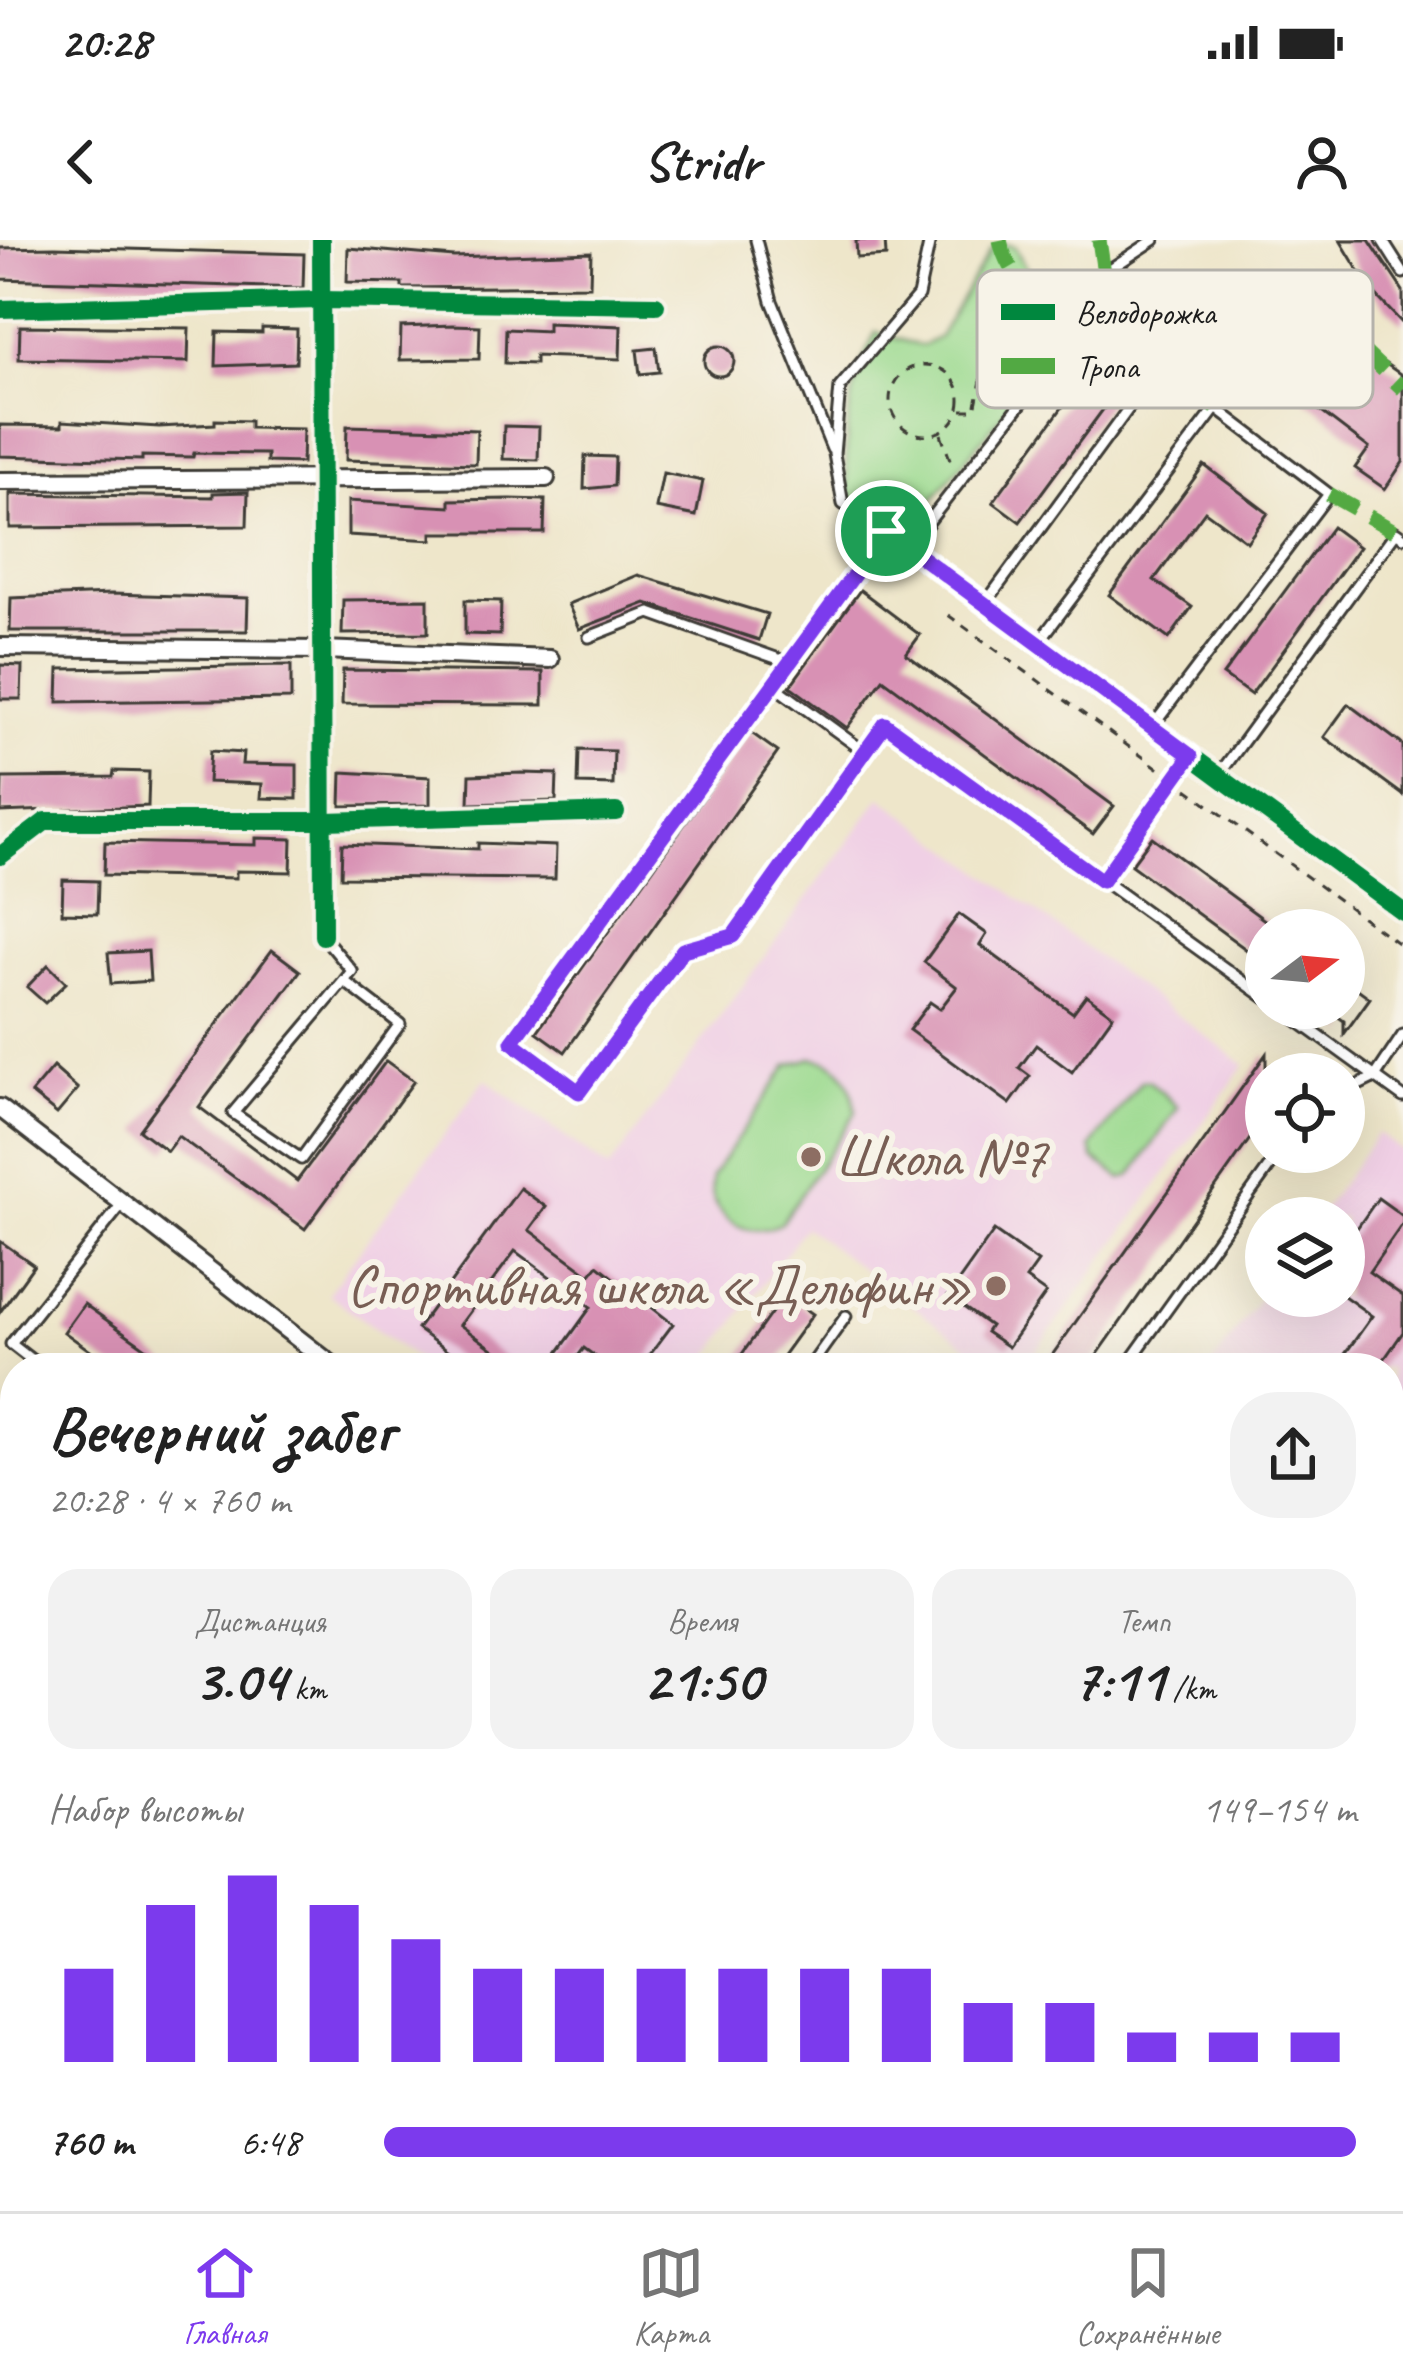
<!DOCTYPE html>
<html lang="ru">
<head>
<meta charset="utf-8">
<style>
	:root { --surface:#fff; --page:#f2f2f2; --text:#222; --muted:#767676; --line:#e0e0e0; --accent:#7c3aed }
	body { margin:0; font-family:Caveat,sans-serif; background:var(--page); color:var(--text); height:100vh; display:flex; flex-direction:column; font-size:45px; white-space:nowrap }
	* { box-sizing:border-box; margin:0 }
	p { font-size:39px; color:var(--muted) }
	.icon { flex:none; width:66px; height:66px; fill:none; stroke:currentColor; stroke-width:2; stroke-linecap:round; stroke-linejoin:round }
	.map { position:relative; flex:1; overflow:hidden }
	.side { position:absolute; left:0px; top:1113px; width:1404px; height:858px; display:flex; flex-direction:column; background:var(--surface); border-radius:48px 48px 0 0; box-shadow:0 12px 48px #0002 }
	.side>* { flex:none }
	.needle { width:78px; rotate:74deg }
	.buttons { position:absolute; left:1245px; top:669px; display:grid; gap:24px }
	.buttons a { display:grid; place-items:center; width:120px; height:120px; border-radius:50%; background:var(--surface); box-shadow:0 12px 48px #0002; font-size:60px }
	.pin { position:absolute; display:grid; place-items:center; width:102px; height:102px; color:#fff; margin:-51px; border:6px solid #fff; border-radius:50%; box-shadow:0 3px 12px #0007 }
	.round { display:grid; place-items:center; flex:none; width:126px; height:126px; border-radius:48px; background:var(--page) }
	.head { display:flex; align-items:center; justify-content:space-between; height:204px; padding:0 48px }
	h1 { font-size:66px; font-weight:600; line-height:90px }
	.metrics { display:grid; grid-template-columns:repeat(3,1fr); gap:18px; height:204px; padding:12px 48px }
	.metrics div { display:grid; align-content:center; border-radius:30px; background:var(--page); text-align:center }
	.metrics b { font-size:60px; font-weight:600 }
	.metrics small { font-size:33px; font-weight:400 }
	.metrics p { font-size:33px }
	.chart { height:336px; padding:24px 48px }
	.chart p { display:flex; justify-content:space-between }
	.chart svg { width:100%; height:216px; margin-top:12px; stroke:var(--accent); stroke-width:6 }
	ul { padding:0 48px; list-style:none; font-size:39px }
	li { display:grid; grid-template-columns:192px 144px 1fr; align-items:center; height:90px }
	li i { height:30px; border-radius:15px; background:var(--accent) }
	.status { display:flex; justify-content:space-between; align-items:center; height:84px; padding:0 60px; background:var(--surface); direction:ltr }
	.status svg { height:33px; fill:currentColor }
	header { display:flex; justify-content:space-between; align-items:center; height:156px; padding:0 48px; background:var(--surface); font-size:54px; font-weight:600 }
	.dock { display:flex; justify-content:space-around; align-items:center; height:168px; border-top:3px solid var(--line); background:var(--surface); font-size:33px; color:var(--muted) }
	.dock a { display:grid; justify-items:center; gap:6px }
	.dock .active { color:var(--accent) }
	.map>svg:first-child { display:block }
	.built { fill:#f0d0e5 }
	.green { fill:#9cda90; stroke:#5c7b56; stroke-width:3 }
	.building { fill:#d891b4 }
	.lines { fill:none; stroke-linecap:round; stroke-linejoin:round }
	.service-casing { stroke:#3c3a36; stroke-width:15 }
	.minor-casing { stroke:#3c3a36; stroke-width:22 }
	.tertiary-casing { stroke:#3c3a36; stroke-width:27 }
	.primary-casing { stroke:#3c3a36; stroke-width:33 }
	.path { stroke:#3c3a36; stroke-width:3; stroke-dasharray:9 9; stroke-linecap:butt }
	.service { stroke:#fff; stroke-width:9 }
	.minor { stroke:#fff; stroke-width:16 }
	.tertiary { stroke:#fff; stroke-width:21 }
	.primary { stroke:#f3c26a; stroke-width:27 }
	.quiet { stroke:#52a943; stroke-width:15; stroke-dasharray:30 15; stroke-linecap:butt }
	.cycleway-casing { stroke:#f7f3e8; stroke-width:26 }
	.cycleway { stroke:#00873e; stroke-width:18 }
	.route-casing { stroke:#fff; stroke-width:24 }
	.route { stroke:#7c3aed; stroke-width:15 }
	.education-dot { fill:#8d6e63; stroke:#f7f3e8; stroke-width:4.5 }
	.labels { text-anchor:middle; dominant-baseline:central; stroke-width:12; stroke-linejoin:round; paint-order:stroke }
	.education-label { font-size:57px; fill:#785e54; stroke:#f7f3e8; text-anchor:start }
	.key { fill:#f7f3e8; stroke:#b5b2ab; stroke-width:3 }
	.key-label { font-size:33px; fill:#1c1c1c }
</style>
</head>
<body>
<div class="status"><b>20:28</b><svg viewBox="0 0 49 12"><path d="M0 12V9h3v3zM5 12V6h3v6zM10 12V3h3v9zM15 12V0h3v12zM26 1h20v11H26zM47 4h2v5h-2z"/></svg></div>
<header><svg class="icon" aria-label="back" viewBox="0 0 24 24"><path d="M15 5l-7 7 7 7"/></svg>Stridr<svg class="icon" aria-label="person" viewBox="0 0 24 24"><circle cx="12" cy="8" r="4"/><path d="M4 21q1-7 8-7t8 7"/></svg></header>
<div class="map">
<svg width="1403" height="1971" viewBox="0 0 1403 1971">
	<rect width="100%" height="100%" fill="#f7f3e8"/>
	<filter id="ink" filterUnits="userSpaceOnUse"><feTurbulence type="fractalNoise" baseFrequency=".00833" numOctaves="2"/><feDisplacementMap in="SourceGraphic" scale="24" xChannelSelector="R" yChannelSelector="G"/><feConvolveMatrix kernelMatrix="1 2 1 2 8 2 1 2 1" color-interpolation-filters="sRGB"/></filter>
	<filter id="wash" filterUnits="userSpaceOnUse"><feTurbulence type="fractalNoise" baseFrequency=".004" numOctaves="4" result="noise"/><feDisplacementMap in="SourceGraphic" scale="48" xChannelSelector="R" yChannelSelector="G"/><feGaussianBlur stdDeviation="2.7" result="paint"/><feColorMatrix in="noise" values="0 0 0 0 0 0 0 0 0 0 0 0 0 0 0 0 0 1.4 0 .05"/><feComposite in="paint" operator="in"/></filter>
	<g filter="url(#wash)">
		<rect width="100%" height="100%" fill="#eee6ca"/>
		<g class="built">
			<path d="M881 557 1245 825 1024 1128H997L805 987 701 1128H429L328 1054 485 839 609 929Z"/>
			<path d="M1377 893 1403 912V1275L1390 1293 1389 1128H1210L1266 1049V1056H1344V978H1317Z"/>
		</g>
		<g class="green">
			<path d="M1003 4 1015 7 1044 63 1073 88 902 297 850 260C841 200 848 146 876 92L921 106 939 97 991 9Z"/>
			<path d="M812 818C844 821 852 843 856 872L781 983C746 1003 706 975 712 936L788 825Z"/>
			<path d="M1141 841H1149L1178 867 1132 935 1122 939 1094 919 1091 907Z"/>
			<path d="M0 1850 15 1861V1942L0 1931Z"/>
			<path d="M34 1956H226L247 1971H55Z"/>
		</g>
		<g id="blocks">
			<g class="building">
				<path d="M856 0H885L886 16 857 18Z"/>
				<path d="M1340 0H1369L1403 51V84L1369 48Z"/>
				<path d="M55 7 304 14 303 48 0 39V8Z"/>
				<path d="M348 8 454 17 591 12 590 46 402 48V43L347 42Z"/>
				<path d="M1277 47 1403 136V222L1385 249 1355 228 1369 208 1252 119 1245 128 1220 109 1238 84 1246 91Z"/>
				<path d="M547 83 621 86 620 119 535 116V124L505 123 506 89 547 91Z"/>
				<path d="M453 85 480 86 479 119 400 120 401 87Z"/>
				<path d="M20 86 189 88 188 122 19 119Z"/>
				<path d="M262 88 297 89 296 123 216 126 217 92 262 93Z"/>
				<circle cx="719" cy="121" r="15"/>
				<path d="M656 108 659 132 640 134 637 110Z"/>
				<path d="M1099 117 1127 137 1020 282 993 262Z"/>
				<path d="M215 180 250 181V188L303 189 302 223 267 222V214L194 213 193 217 142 216V220L0 216V185L62 186V181L159 187 215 184Z"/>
				<path d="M347 186 477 190 476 224 346 220Z"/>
				<path d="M504 186 539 187 538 220 503 219Z"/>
				<path d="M585 216 615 217 614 246 584 249Z"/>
				<path d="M1204 225 1268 273 1247 302 1205 271 1154 340 1192 367 1169 399 1109 355Z"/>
				<path d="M663 233 703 241 696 276 656 268Z"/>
				<path d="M248 252 247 286 10 288V254L213 257V253Z"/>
				<path d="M510 259 545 260 544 293H432V300L348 295V261L450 267V260Z"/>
				<path d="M1332 287 1359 307 1251 455 1223 435Z"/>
				<path d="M638 335 767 374 759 400 646 363 579 389 568 364Z"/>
				<path d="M860 350 920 395 906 414 1114 566 1093 594 883 439 847 488 790 446Z"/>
				<path d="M111 354 248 358 247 391H10L11 358Z"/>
				<path d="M428 359V393L342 394 343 360Z"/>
				<path d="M465 360 501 361 500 395 465 394Z"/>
				<path d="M0 425 22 426 21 459H0Z"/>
				<path d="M291 425V459L58 462 59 429Z"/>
				<path d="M343 430 543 432V465L342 464Z"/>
				<path d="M1348 464 1403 505V555L1324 497Z"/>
				<path d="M750 492 778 512 565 812 537 792Z"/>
				<path d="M579 510 614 511 613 545 578 544Z"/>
				<path d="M210 511 243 513 242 524 297 525V559L261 558 262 544 208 542Z"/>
				<path d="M114 531 149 532 148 566 1 572 2 538 113 537Z"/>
				<path d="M342 532 430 537V565L341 566Z"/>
				<path d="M522 533 557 534 556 561 469 564 470 535Z"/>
				<path d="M1152 597 1266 681V724L1131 625Z"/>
				<path d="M256 598 292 599 291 632 236 631V638L104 635 105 602 256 605Z"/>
				<path d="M478 603 556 606 555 639 341 637 342 604 478 609Z"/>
				<path d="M63 640 98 641 97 674 62 673Z"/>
				<path d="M959 674 987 694 980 705 1073 773 1086 755 1113 775 1072 832 1036 805 1019 828 1030 836 1010 864 909 790 930 762 940 769 957 747 924 722Z"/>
				<path d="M272 710 300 731 199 867 297 941 386 821 414 841 305 989 178 896 167 911 139 890Z"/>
				<path d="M148 711 150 741 111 744 108 713Z"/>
				<path d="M48 725 66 743 45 763 27 747Z"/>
				<path d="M1344 739 1370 758 1344 794V781L1326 768H1344Z"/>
				<path d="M1266 814V876L1088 1128H1043Z"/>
				<path d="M53 827 78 849 57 874 31 853Z"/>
				<path d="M520 948 546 967 529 990 590 1035 598 1025 673 1084 640 1128H611L584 1108 569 1128H547L591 1067 515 1011 460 1085 519 1128H470L417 1089Z"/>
				<path d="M1378 958 1403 976V983L1369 1032 1403 1056V1092L1378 1128H1335L1372 1076 1344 1056V1007Z"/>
				<path d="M994 991 1038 1022 1026 1039 1046 1053 1008 1107 986 1092 990 1086 948 1056Z"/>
				<path d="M0 1001 34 1025 0 1072Z"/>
				<path d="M785 1054 813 1074 774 1128H732Z"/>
				<path d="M84 1064 174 1128H114L64 1092Z"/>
				<path d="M1403 1356V1416L1389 1436V1376Z"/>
				<path d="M15 1377V1437L0 1458V1399Z"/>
				<path d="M1403 1590V1651L1389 1671V1610Z"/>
				<path d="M0 1670 15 1681V1723L0 1712Z"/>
				<path d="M1403 1709V1769L1389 1788V1729Z"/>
				<path d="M1389 1940 1403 1950V1971H1335L1327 1965 1333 1956H1389Z"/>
				<path d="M326 1956H496L476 1971H347Z"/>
				<path d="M987 1956H1029L1019 1971H977Z"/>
			</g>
		</g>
	</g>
	<g filter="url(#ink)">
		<use href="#blocks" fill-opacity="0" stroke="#3c3a36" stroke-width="3"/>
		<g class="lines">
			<g class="service-casing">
				<g id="service">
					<path d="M756 0 772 61 832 209"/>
					<path d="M1382 0 1403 33"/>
					<path d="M908 308 1078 91 1104 33 1154 0"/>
					<path d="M985 364 1161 124"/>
					<path d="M589 397 650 373 790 423"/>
					<path d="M1038 403 1216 168 1329 254 1152 487"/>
					<path d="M773 445 865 512 733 696 683 710 579 852 512 802 886 291 843 264 834 214 840 147 918 56 930 0"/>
					<path d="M865 512 885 484 1266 758"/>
					<path d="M1218 536 1396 292 1403 297"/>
					<path d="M1102 641 1191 516"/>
					<path d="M323 696 352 731 344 741 233 873 301 919 400 784 344 741"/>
					<path d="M1280 768 1403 857"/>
					<path d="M1344 852 1375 837 1403 795"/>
					<path d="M929 1124 935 1128"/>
					<path d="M42 1128 11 1104 122 964"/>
					<path d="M809 1128 846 1076"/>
					<path d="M1125 1128 1280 912"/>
					<path d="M0 1252 15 1231"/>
					<path d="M1389 1335 1403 1316"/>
					<path d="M0 1362 15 1341"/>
					<path d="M1389 1496 1403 1506"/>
					<path d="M0 1633 15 1644"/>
					<path d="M0 1777 15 1788"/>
					<path d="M1389 1821 1403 1802"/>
					<path d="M250 1956 270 1971"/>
					<path d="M708 1956 720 1971"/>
					<path d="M797 1956 817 1971"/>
					<path d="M494 1971 515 1956"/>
					<path d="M756 1971 766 1956"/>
					<path d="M923 1971 934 1956"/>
					<path d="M1141 1971 1149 1956"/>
				</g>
			</g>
			<g class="minor-casing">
				<g id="minor">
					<path d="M321 0 323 696"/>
					<path d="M0 69 319 60 656 65"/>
					<path d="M0 241 546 238"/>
					<path d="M886 291 1403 672"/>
					<path d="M0 407 323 410 550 419"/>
					<path d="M0 616 46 581H326L616 572"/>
					<path d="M0 868 336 1128"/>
					<path d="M1389 1863 1403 1873"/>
				</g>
			</g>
			<g class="tertiary-casing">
				<g id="tertiary">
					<path d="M1389 1539 1403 1519"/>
					<path d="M1082 1971 1093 1956"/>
				</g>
			</g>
			<g class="primary-casing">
				<path id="primary" d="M0 1960 16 1971"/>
			</g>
			<g class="path">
				<path d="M988 115 1038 116"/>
				<circle cx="925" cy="160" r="35"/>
				<path d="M962 170H975L1005 24"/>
				<path d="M941 194 952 225"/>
				<path d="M948 375 1165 533"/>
				<path d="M1187 549 1403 707"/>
				<path d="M0 1748 15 1759"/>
				<path d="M289 1956 310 1971"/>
				<path d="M1043 1971 1054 1956"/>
			</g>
			<use href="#service" class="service"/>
			<use href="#minor" class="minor"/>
			<use href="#tertiary" class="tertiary"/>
			<use href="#primary" class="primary"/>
			<g class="quiet">
				<path d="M1000 0C1013 66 1105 102 1161 124L1231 72 1311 61 1403 149"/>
				<path d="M1099 0 1104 33"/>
				<path d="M1161 124 1216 168"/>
				<path d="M1329 254 1396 292"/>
			</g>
			<g class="cycleway-casing">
				<g id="cycleway">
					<path d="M321 0 323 696"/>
					<path d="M0 69 319 60 656 65"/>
					<path d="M886 291 1403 672"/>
					<path d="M0 616 46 581H326L616 572"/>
				</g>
			</g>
			<use href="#cycleway" class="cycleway"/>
		</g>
	</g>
	<g class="lines" filter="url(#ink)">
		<g class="route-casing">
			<path id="route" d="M886 291 1191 516 1102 641 885 484 733 696 683 710 579 852 512 802Z"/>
		</g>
		<use href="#route" class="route"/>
	</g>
	<g class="education-dot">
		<circle cx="811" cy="917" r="12"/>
		<circle cx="996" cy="1046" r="12"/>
	</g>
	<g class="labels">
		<g class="education-label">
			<text x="835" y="917">Школа №7</text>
			<text x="972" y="1046" text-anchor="end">Спортивная школа «Дельфин»</text>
		</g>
	</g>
	<rect x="977" y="30" width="396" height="138" rx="18" class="key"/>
	<rect x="1001" y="64" width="54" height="16" fill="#00873e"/>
	<rect x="1001" y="118" width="54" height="16" fill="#52a943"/>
	<g class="key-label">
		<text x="1076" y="84">Велодорожка</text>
		<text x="1076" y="138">Тропа</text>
	</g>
</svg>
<div class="buttons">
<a><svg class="needle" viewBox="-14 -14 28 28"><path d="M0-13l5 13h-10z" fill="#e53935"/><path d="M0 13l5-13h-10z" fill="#767676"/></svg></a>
<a><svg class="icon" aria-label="locate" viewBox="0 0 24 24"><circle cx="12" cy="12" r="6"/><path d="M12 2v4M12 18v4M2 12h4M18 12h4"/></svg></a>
<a><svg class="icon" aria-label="layers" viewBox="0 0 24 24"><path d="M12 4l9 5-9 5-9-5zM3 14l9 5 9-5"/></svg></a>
</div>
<div class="pin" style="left:886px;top:291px;background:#1e9e55"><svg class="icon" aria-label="arrive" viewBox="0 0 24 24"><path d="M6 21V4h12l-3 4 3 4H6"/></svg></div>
<section class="side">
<div class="head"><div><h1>Вечерний забег</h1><p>20:28 · 4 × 760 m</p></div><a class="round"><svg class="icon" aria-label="share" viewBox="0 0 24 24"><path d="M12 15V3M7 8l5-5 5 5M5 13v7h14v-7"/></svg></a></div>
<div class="metrics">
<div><p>Дистанция</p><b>3.04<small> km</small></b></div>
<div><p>Время</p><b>21:50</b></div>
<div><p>Темп</p><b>7:11<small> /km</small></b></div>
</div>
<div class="chart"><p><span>Набор высоты</span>149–154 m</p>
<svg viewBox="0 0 160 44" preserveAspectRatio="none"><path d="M5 44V25M15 44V12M25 44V6M35 44V12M45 44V19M55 44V25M65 44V25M75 44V25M85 44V25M95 44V25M105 44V25M115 44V32M125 44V32M135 44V38M145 44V38M155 44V38"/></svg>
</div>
<ul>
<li><b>760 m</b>6:48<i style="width:100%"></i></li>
</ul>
</section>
</div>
<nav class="dock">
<a class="active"><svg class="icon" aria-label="home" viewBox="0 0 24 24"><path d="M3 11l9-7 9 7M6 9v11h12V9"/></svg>Главная</a>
<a><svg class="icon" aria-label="map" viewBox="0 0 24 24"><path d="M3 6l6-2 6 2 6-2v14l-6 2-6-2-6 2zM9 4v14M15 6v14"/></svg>Карта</a>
<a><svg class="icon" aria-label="saved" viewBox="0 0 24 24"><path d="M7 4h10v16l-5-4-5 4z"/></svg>Сохранённые</a>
</nav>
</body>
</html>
